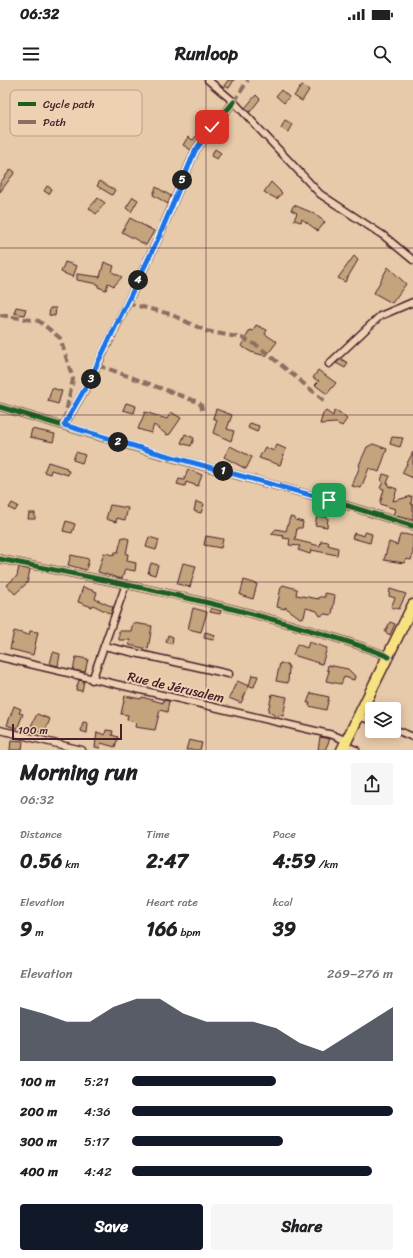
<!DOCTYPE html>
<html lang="en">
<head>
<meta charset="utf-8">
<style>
	:root { --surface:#fff; --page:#f6f6f6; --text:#202124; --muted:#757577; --accent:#111827 }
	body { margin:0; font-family:Sriracha,sans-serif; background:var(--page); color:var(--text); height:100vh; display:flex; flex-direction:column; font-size:15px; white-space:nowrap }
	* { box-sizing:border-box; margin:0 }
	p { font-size:13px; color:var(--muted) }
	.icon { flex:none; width:22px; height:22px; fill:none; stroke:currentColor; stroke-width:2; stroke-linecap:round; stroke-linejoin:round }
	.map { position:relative; height:670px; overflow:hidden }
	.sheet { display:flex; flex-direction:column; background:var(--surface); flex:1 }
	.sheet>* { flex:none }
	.buttons { position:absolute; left:365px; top:622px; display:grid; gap:8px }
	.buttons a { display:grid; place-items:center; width:36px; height:36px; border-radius:4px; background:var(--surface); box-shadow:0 2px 10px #0003; font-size:20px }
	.scale { position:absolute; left:12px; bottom:10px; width:110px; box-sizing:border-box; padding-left:4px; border:2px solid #4a1f2b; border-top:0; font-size:11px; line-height:14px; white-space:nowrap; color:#4a1f2b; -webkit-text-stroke:3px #ecd1b3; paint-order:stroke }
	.pin { position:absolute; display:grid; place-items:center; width:34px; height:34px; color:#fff; margin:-17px; border-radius:8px; box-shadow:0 2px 6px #0006 }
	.km { position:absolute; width:20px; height:20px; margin:-10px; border-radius:50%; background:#222; color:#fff; font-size:11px; line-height:20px; text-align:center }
	.round { display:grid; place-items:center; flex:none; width:42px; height:42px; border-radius:4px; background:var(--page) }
	.headline { display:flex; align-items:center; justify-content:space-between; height:68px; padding:0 20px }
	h1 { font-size:22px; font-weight:800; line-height:30px }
	.figures { display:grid; grid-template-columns:repeat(3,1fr); gap:6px; height:68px; padding:4px 20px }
	.figures div { display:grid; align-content:center }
	.figures b { font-size:20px; font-weight:800 }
	.figures small { font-size:11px; font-weight:400 }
	.figures p { font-size:11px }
	.chart { height:112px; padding:8px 20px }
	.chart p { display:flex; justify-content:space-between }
	.chart svg { width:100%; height:72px; margin-top:4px; fill:var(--accent); opacity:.7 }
	.button { display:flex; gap:8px; margin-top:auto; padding:8px 20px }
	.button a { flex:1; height:46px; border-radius:4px; background:var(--accent); color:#fff; font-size:16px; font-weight:800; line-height:46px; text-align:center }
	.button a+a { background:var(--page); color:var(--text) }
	ul { padding:0 20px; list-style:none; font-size:13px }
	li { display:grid; grid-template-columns:64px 48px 1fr; align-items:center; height:30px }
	li i { height:10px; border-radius:5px; background:var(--accent) }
	.status { display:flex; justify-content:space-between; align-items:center; height:28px; padding:0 20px; background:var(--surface); direction:ltr }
	.status svg { height:11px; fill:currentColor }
	header { display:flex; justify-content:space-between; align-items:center; height:52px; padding:0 20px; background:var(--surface); font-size:18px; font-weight:800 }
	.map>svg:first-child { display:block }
	.building { fill:#c4a47b; stroke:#4a1f2b }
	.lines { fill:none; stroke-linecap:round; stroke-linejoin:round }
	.street-casing { stroke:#4a1f2b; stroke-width:9 }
	.primary-casing { stroke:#4a1f2b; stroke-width:13 }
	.street { stroke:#ecd1b3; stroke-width:6 }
	.primary { stroke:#f7e281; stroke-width:10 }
	.quiet { stroke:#8d6e63; stroke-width:4; stroke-dasharray:8 4; stroke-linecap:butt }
	.cycleway-casing { stroke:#ecd1b3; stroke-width:8 }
	.cycleway { stroke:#1b5e20; stroke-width:5 }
	.route-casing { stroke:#fff; stroke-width:8 }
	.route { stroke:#1a73e8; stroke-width:5 }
	.grid { fill:none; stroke:#4a1f2b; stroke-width:1; stroke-opacity:0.55 }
	.labels { text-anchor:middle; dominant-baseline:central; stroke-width:4; stroke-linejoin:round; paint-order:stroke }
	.street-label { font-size:13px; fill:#4a1f2b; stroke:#ecd1b3 }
	.key { fill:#ecd1b3; stroke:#bb9c8a; stroke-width:1 }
	.key-label { font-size:11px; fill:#4a1f2b }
</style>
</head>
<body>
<div class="status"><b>06:32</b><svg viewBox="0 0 49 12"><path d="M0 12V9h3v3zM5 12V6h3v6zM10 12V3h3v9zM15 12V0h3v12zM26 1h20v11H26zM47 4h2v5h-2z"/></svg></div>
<header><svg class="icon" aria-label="menu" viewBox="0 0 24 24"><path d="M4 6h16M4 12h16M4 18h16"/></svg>Runloop<svg class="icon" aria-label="search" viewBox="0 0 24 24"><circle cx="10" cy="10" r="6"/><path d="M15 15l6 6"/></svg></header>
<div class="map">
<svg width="413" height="670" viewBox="0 0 413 670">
	<rect width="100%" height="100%" fill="#e6caa9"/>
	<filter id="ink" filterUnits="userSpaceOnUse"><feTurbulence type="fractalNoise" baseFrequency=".025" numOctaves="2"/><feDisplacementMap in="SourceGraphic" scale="8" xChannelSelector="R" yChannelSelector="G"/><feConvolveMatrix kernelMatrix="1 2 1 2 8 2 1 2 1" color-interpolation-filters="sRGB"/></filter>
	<g filter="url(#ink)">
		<g class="building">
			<path d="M228 0H234L229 8 224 6Z"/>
			<path d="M302 5 309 10 302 21 294 16Z"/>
			<path d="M281 10 289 17 284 23 276 16Z"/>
			<path d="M256 15 260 19 250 32 245 28Z"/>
			<path d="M285 40 292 44 288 52 281 48Z"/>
			<path d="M196 56 199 58 191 70 183 65 188 57 193 60Z"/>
			<path d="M215 69 221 73 217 79 211 76Z"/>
			<path d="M11 89 15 92 0 112V103Z"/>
			<path d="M100 101 115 110 112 115 97 106Z"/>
			<path d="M271 102 282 113 277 119 264 112Z"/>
			<path d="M47 106 52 109 49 114 44 111Z"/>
			<path d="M156 107 171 116 168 124 153 115Z"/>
			<path d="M133 117 138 120 131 132 126 128Z"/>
			<path d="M98 118 105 123 96 134 89 128Z"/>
			<path d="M294 125 313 133 325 142 318 151 302 139 301 142 294 140 297 133 291 130Z"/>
			<path d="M130 138 154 151 146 165 122 152Z"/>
			<path d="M354 176 358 180 345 202 338 198Z"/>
			<path d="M65 182 77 186 73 197 61 192Z"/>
			<path d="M104 182 114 186 112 192 122 197 114 206 108 203 106 210 98 207V204L77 200V194L100 197Z"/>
			<path d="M388 187 406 204 392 223 374 213Z"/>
			<path d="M16 227 26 229 24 235 14 233Z"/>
			<path d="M50 228H56L55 236 49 235Z"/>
			<path d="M256 245 267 250 265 254 277 262 266 276 251 272 241 266 250 250 253 251Z"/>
			<path d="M341 279 348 283 345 288 336 283Z"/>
			<path d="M318 290 336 303 327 314 315 305 319 301 313 298Z"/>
			<path d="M52 308 62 311 58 324 48 321Z"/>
			<path d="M126 323 136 326 134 333 123 330Z"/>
			<path d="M216 329 232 335 227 349 234 351 231 361 213 353 217 340 213 338Z"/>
			<path d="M326 331 333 336 334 331 339 332 347 339 342 346 336 343 320 344 323 334Z"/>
			<path d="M145 332 167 339 171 332 181 338 170 354 167 355 154 345 151 353 138 349Z"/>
			<path d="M250 343 259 346 257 352 248 348Z"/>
			<path d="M32 349 55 354 53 362 30 357Z"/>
			<path d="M185 354 194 358 191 366 181 363Z"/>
			<path d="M392 357 403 358 400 367 390 364Z"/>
			<path d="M373 364 387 369 379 392 369 388 361 408 352 406 360 386 359 385 367 367Z"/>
			<path d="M277 365 286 369 280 385 259 378 265 367 274 371Z"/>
			<path d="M230 366 252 377 246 389 224 377Z"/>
			<path d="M76 372 85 375 82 383 73 380Z"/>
			<path d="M413 372V398L402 393Z"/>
			<path d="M48 382 67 388 66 390 69 391 68 395 51 390 50 394 44 392Z"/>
			<path d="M188 389 202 395 198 406 186 402 185 406 177 404 179 399 184 400Z"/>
			<path d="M383 394 390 396 387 403 389 404 388 406 397 409 393 421 412 416 411 424 413 425V440L393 435 395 429 380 424 384 409 380 408 383 402 381 401Z"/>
			<path d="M196 422 204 424 201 433 194 431Z"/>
			<path d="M12 423 18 426 15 431 9 428Z"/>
			<path d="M110 425 128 428 125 440 117 438 116 442 106 439Z"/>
			<path d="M29 433H35V439H28Z"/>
			<path d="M317 436 328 438 327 447 315 445Z"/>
			<path d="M290 437 295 438V440L303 442 302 448H297L295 460 320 466 321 461 329 462 328 465 338 468 337 475 311 470 310 474 298 470 300 466 289 465 290 459 283 458 284 456 271 454 276 449 286 451Z"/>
			<path d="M66 441 75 444 72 453 63 451Z"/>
			<path d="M365 452 372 454 370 463 352 458 354 453 364 456Z"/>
			<path d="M404 454 413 456V474L411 480 406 479 404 483 384 480 389 462 397 465 400 455Z"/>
			<path d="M206 456 223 459 221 468 204 465Z"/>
			<path d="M122 457 129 459 126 474H128L127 481 136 483 135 491 125 489 122 499 98 492 104 473 114 475 115 472H118Z"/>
			<path d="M149 457 159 460 156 470 146 467Z"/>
			<path d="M71 475 89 479 86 490 68 485Z"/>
			<path d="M151 483 158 485 155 495 148 493Z"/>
			<path d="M183 483 196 486 190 507 177 504Z"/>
			<path d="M19 487 30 490 27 503 15 514 7 505 17 496Z"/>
			<path d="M244 500 257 504 253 519 240 515Z"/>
			<path d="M283 505 297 509 296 515 319 519V517H325V513L335 515 332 535 325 534 320 536 317 531 306 528 304 537 300 538 285 527V529L277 527 281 507Z"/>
			<path d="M83 507 97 512 95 519 113 527 111 534 93 525 92 527 78 522Z"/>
			<path d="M390 509 406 514 399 529 391 527 395 518 389 516Z"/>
			<path d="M193 528 207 532 201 552 188 549Z"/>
			<path d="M211 528 221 531 220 534 210 532Z"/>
			<path d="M390 542 395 544 390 555 385 552Z"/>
			<path d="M133 543 152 546 148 569 129 565 130 560H119V551H131Z"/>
			<path d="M14 551 29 555 30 551 38 552 33 575 10 569Z"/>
			<path d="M205 552 215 555 213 560 204 558Z"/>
			<path d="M168 555 173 557 172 564 166 562Z"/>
			<path d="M309 562 327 568 322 584 293 575 297 564 307 568Z"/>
			<path d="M53 572 60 574 58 586 50 584Z"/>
			<path d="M76 577 88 579 85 592 73 590Z"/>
			<path d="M280 583 287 584 289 587 288 603 276 601Z"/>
			<path d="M328 585 348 589 355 596 354 600 344 597 341 604 326 601 329 591 327 590Z"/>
			<path d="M252 595 258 596 254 607 249 606Z"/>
			<path d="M79 600 84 601 82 611 76 610Z"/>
			<path d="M237 601 249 606 241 623 229 618Z"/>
			<path d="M311 613 329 617 326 630 309 626 310 623H307Z"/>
			<path d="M272 614 287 617 283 636 279 635 278 638 268 631Z"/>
			<path d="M125 616 141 619 142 617 163 623V620L169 621 167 632 160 630 155 650 135 647 136 642 127 640 128 635 121 634Z"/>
			<path d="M14 626 21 629 19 633 23 634 17 649 7 645Z"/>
			<path d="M37 634 50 639 44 654 30 648Z"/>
			<path d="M83 642 88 643 87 653 81 651Z"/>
			<path d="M106 650 113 651 112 655 118 657 115 667 101 663 100 668 95 667 97 652 105 655Z"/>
			<path d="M320 657 330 659 325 670H318Z"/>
			<path d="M11 660 23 661 22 670H10Z"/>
			<path d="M189 660 202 663 200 670H186Z"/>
		</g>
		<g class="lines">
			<g class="street-casing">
				<g id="street">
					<path d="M208 0 234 22 320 114 384 156 413 180"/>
					<path d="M329 284 380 236 413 222"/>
					<path d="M0 327 154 373 329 420 413 446"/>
					<path d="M64 345 89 303 158 159 195 71 212 47 234 22"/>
					<path d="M0 479C100 499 201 518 299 547 329 556 360 564 389 577"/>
					<path d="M104 566 229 594"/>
					<path d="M0 577 333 655 347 661"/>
					<path d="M92 600 126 504"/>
					<path d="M359 636 372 641"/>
					<path d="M394 649 413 657"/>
					<path d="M0 650 82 670"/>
					<path d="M344 665 356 670"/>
				</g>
			</g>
			<g class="primary-casing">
				<path id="primary" d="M342 670 413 525"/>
			</g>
			<use href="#street" class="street"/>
			<use href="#primary" class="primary"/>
			<g class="quiet">
				<path d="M234 22 248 0"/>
				<path d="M127 223 170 234 206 251 242 258 258 266 326 322"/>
				<path d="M0 235 39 241 60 258 73 299 65 337"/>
				<path d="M98 285 198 322 201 325 203 333"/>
			</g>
			<g class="cycleway-casing">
				<g id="cycleway">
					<path d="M0 327 154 373 329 420 413 446"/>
					<path d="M64 345 89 303 158 159 195 71 212 47 234 22"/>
					<path d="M0 479C100 499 201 518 299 547 329 556 360 564 389 577"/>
				</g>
			</g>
			<use href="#cycleway" class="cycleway"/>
		</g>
	</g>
	<g class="lines" filter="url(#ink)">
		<g class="route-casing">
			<path id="route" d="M212 47 195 71 158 159 88 303 64 345 154 372 329 420"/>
		</g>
		<use href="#route" class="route"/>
	</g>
	<path class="grid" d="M206 0V670M0 168H413M0 335H413M0 502H413"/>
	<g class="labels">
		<g class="street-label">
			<text transform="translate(176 607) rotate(13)">Rue de Jérusalem</text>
		</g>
	</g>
	<rect x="10" y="10" width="132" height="46" rx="6" class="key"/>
	<rect x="18" y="22" width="18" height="4" fill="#1b5e20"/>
	<rect x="18" y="40" width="18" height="4" fill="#8d6e63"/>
	<g class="key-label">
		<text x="43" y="28">Cycle path</text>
		<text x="43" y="46">Path</text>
	</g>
</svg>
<div class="buttons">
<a><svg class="icon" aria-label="layers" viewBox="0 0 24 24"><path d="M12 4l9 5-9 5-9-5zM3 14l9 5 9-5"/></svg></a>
</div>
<div class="scale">100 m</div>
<div class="pin" style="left:329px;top:420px;background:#1e9e55"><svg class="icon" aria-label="arrive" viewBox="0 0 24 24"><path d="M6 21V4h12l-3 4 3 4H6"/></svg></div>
<div class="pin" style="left:212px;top:47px;background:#d93025"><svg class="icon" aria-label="check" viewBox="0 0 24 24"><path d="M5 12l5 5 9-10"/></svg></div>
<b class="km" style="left:223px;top:391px">1</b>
<b class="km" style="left:118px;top:362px">2</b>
<b class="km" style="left:91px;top:299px">3</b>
<b class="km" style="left:138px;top:200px">4</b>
<b class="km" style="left:182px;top:100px">5</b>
</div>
<section class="sheet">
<div class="headline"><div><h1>Morning run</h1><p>06:32</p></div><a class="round"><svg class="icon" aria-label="share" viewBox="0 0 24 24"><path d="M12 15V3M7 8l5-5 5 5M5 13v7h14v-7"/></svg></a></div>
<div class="figures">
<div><p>Distance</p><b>0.56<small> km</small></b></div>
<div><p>Time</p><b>2:47</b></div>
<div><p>Pace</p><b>4:59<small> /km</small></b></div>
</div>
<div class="figures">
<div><p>Elevation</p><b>9<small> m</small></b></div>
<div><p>Heart rate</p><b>166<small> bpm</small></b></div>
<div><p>kcal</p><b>39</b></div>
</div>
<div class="chart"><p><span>Elevation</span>269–276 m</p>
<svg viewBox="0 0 160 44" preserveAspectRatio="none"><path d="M0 44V11L10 15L20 20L30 20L40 11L50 6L60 6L70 15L80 20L90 20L100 20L110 24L120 33L130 38L140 29L150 20L160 11V44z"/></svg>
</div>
<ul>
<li><b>100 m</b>5:21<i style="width:55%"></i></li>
<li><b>200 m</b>4:36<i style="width:100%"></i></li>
<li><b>300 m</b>5:17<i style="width:58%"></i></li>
<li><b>400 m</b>4:42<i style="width:92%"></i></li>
</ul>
<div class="button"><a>Save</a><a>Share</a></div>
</section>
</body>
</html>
